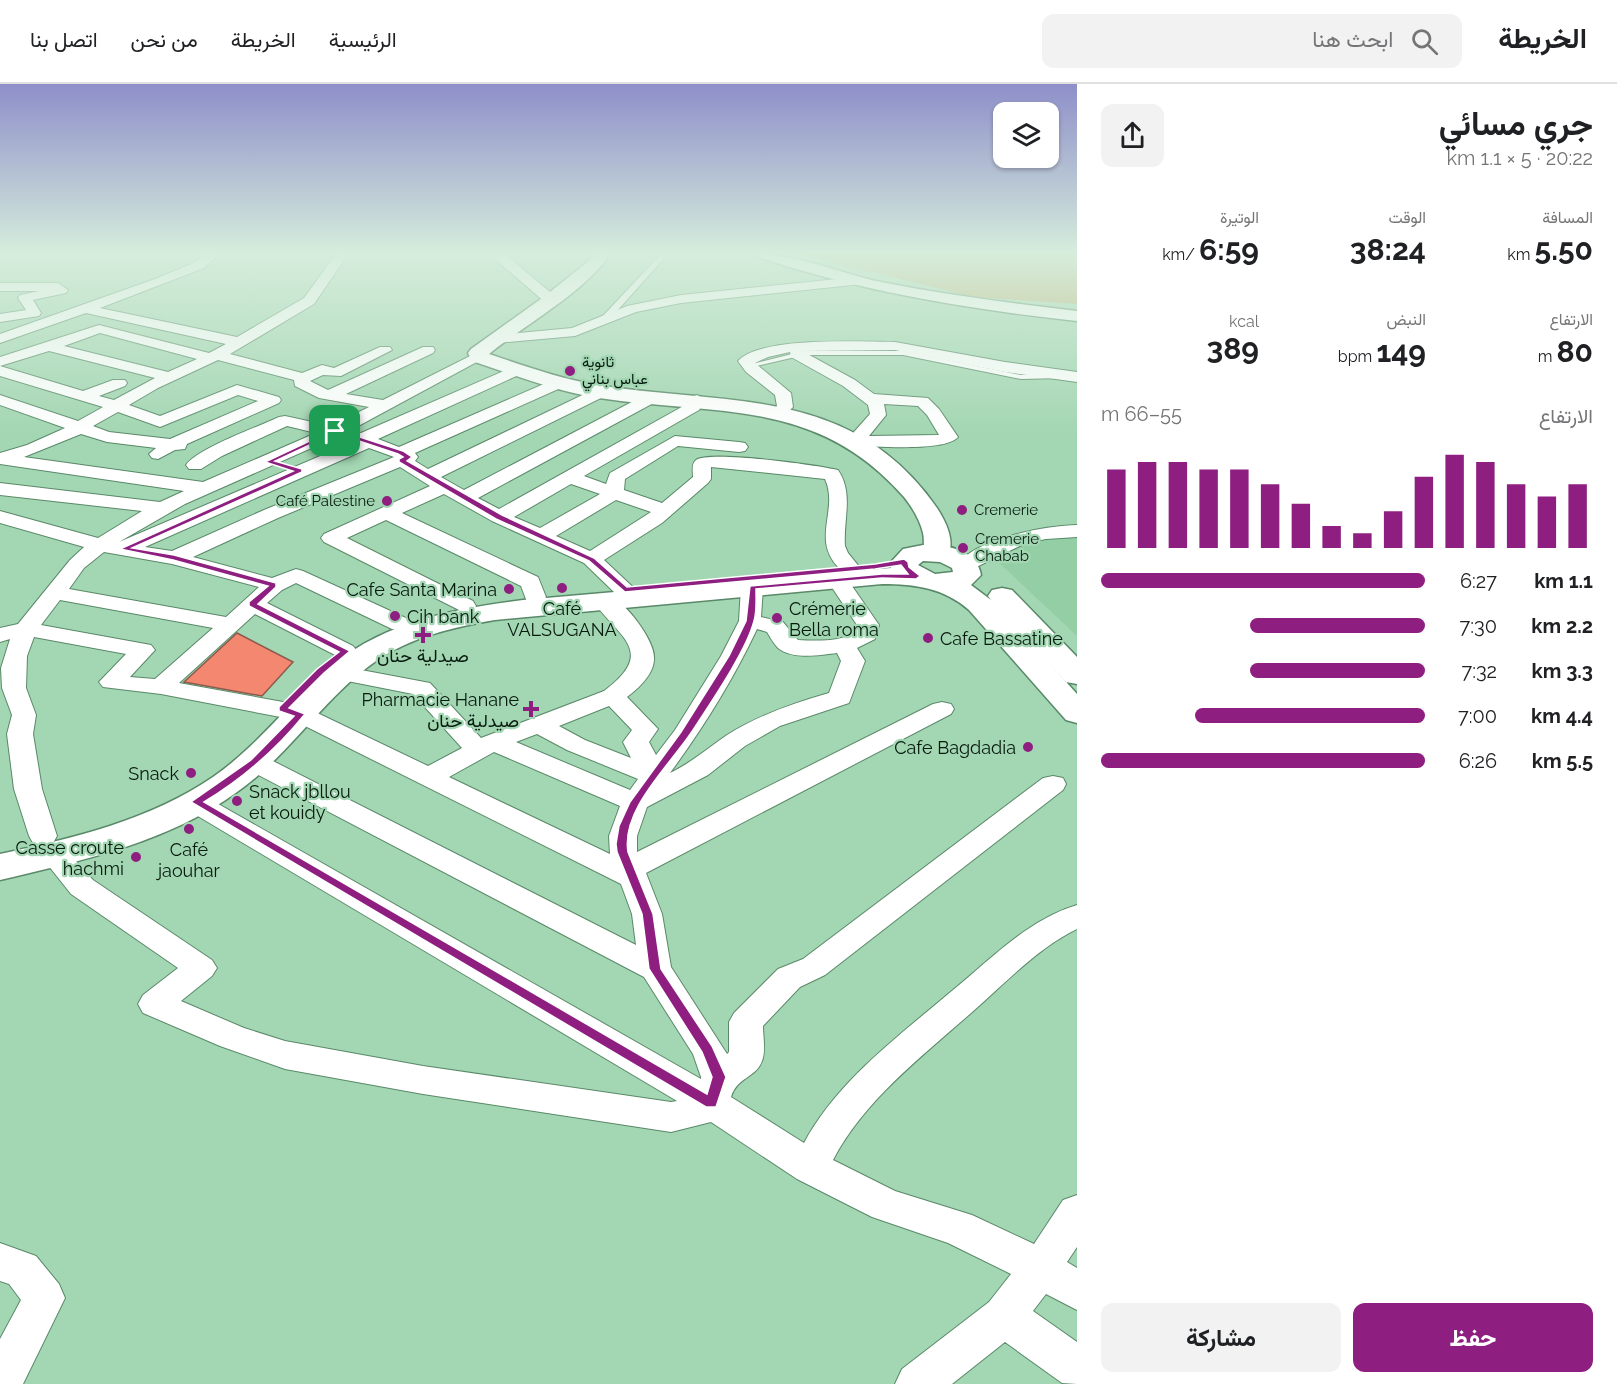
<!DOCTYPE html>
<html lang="ar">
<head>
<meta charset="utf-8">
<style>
	:root { --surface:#fff; --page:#f2f2f2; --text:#202124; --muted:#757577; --line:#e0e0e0; --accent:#8e1f81 }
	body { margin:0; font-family:Raleway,Vazirmatn,sans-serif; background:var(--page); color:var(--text); direction:rtl; height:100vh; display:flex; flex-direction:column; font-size:22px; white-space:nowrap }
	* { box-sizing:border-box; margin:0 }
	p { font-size:20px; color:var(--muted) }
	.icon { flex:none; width:33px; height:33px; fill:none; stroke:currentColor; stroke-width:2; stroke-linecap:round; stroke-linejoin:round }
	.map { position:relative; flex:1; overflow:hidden; direction:ltr }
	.details { display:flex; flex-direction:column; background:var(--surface); width:540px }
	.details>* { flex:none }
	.controls { position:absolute; left:993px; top:18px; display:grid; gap:12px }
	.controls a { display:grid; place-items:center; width:66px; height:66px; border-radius:12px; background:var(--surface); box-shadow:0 2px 4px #0004; font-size:30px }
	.pin { position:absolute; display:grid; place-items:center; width:51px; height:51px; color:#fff; margin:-26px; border-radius:12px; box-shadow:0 3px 9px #0006 }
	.round { display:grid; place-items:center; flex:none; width:63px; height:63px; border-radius:12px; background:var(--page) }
	.summary { display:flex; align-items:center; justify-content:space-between; height:102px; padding:0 24px }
	h1 { font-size:33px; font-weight:700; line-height:45px }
	.stats { display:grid; grid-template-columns:repeat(3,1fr); gap:9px; height:102px; padding:6px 24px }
	.stats div { display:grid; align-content:center }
	.stats b { font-size:30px; font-weight:700 }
	.stats small { font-size:16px; font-weight:400 }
	.stats p { font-size:16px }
	.chart { height:168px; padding:12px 24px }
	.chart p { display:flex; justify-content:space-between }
	.chart svg { width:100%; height:108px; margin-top:6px; stroke:var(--accent); stroke-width:6 }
	.action { display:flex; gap:12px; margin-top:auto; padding:12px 24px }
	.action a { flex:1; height:69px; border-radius:12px; background:var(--accent); color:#fff; font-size:24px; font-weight:700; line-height:69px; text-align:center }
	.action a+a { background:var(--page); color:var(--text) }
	ul { padding:0 24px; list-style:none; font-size:20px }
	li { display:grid; grid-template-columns:96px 72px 1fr; align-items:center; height:45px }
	li i { height:15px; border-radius:8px; background:var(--accent) }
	header { display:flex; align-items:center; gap:36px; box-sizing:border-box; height:84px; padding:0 30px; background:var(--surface); border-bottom:2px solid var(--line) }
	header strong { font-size:28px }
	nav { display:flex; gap:33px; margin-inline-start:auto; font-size:21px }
	.search { width:420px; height:54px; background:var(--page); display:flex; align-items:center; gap:15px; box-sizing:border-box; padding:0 21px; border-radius:12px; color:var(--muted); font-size:22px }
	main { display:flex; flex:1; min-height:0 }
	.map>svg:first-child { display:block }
	.built { fill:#94cea5 }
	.green { fill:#beab6d }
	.building { fill:#f3876f; stroke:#8e594d; stroke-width:1.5 }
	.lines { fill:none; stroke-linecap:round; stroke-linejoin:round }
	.lane-casing { stroke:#598968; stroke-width:2 }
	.street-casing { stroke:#598968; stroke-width:2 }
	.secondary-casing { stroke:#598968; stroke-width:3 }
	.primary-casing { stroke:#598968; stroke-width:3 }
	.lane { fill:#fff; fill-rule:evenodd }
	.street { fill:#fff; fill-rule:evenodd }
	.secondary { fill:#fff; fill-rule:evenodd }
	.primary { fill:#fff; fill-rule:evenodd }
	.route { fill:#8e1f81; stroke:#fff; stroke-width:1.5; fill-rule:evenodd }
	.poi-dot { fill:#8e1f81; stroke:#a3d6b2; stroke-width:2 }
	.labels { text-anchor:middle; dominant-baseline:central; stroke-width:4.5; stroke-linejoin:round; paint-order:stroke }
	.far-poi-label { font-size:15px; fill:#071a0e; stroke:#a3d6b2; text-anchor:start }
	.poi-label { font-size:18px; fill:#071a0e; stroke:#a3d6b2; text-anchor:end }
</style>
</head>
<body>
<header>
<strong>الخريطة</strong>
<div class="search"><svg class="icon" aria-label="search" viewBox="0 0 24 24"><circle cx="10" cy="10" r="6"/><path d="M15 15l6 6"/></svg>ابحث هنا</div>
<nav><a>الرئيسية</a><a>الخريطة</a><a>من نحن</a><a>اتصل بنا</a></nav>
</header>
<main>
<section class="details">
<div class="summary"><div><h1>جري مسائي</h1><p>20:22 · 5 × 1.1 km</p></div><a class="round"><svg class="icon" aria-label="share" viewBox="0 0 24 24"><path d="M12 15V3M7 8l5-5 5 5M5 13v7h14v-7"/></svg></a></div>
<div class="stats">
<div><p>المسافة</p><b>5.50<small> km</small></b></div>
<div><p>الوقت</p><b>38:24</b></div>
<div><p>الوتيرة</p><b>6:59<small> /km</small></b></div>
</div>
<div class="stats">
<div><p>الارتفاع</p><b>80<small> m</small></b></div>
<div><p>النبض</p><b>149<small> bpm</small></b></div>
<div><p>kcal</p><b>389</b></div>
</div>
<div class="chart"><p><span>الارتفاع</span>55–66 m</p>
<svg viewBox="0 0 160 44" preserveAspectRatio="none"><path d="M5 44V12M15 44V9M25 44V9M35 44V12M45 44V12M55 44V18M65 44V26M75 44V35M85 44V38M95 44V29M105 44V15M115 44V6M125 44V9M135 44V18M145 44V23M155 44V18"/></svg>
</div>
<ul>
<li><b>1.1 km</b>6:27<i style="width:100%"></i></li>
<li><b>2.2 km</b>7:30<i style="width:54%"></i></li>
<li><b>3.3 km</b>7:32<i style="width:54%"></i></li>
<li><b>4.4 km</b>7:00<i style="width:71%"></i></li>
<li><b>5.5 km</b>6:26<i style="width:100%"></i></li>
</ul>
<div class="action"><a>حفظ</a><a>مشاركة</a></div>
</section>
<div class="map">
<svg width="1077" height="1300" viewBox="0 0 1077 1300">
	<rect width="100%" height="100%" fill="#a3d6b2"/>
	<path class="built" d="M1055 452H1077V552L995 475 1021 461Z"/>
	<path class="green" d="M799 170H1077V220L973 213Z"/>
	<path class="building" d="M237 549 293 578 262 612 184 598Z"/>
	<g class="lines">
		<g class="lane-casing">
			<g id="lane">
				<path d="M661 170H668L607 238H601V234Z"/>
				<path d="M804 267H903L1021 291 1062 290 1066 292 1062 294 1021 295 903 271H804L748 284 744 282Z"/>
			</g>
		</g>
		<g class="street-casing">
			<g id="street">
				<path d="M205 170H219L204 184 100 224 237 253 304 214 336 170H348L314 220 230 270 302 289 322 281 334 284 380 263H390L392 266 341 292 323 291 310 297 328 306 423 263H433L435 266 433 269 346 310 383 316 474 270H484L486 273 349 347 361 349 513 283 518 281 526 286 523 289 378 355 399 363 553 296H565L567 299 565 302 415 369 418 373 415 377 428 385 595 305H607L609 308 607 311 441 393 464 406 647 310H659L661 313 659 316 478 414 499 425 687 320 691 313 697 311 705 316 699 326 584 392 606 400 610 389 675 352 739 358 745 359 748 363 745 367 739 368 678 362 625 395 624 406 662 419 693 393C693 388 691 380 696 376 709 366 818 381 838 386 854 409 843 436 845 462L848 469 861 485 858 489C849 492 845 490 838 483 811 454 839 426 825 395L711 383V395L708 399 662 439 604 476 636 506 633 511 625 512 617 511 584 479 492 437 444 410 402 429 538 493 546 513 543 518 535 519 527 518 521 502 386 436 347 454 473 517 476 522 473 527 465 529 324 458 321 454 324 450 430 402 400 383 278 434 193 473 272 494 296 485 303 487 408 535 411 540 408 545 400 547 392 545 296 499 282 506 267 519 353 562 357 567 353 572 345 574 337 572 255 530 179 599 283 618 309 625 428 682 462 664 413 610 332 594 328 589 332 584 340 582 430 599 481 654 604 607C658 567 618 553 593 517L596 512C601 511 605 510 610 512 626 519 656 557 654 576 653 591 639 604 627 613L658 645 649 658 656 671 675 646 721 572 739 537 741 503 744 498 752 497 760 498 763 503 761 533 783 538 798 556C817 557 840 558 856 548L857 541 827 496 831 492 838 490 845 492 879 541 875 555 857 564 865 577 849 619 780 642 745 662 708 691 647 723 637 752V768L933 620 942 618 951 620 954 625 951 630 646 789 662 830 671 883 727 970 729 968V938L734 929 778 885 803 875 1043 694 1053 692 1063 694 1066 700 1063 706 825 891 800 903 763 942C763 952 766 967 762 977 756 994 737 993 731 1013L804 1059C838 996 899 952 953 906 991 875 1029 835 1077 821V845C1040 863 1010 894 980 921 929 967 865 1014 833 1076L895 1107 972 1131 1034 1160 1063 1116 1077 1111V1163L1067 1178 1077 1184V1226L1046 1210 1033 1227 1077 1258V1300L1062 1299 1005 1258 952 1300H895L902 1285 989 1218 1011 1190 948 1159 872 1133 797 1095 711 1038 671 1048 423 1010 285 985 220 962 143 929 138 920 143 911 178 884 71 810 40 771 44 764 54 761 64 764 93 796 212 876 217 884 212 892 181 917 244 944 285 957 423 982 671 1018 677 1017 186 725 182 719 186 713 196 710 206 713 701 995V993L693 970 644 893 245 684 241 678 245 672 254 670 263 672 636 861 632 830 621 800 291 635 161 610 103 603 99 598 126 570 34 553 27 572 26 604 36 631 33 650 42 705 57 752 53 759 43 761 33 759 29 752 14 705 7 650 12 631 2 604 1 584 10 555 0 558V544L18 540 70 476 84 463 0 439V427L98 454 142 427 0 411V399L160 418 184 407 0 380V369L27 361 65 344 0 321V311L78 337 103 323 0 292V273L99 241 209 269 226 260 86 229 0 259V250L155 195 196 178ZM100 249 197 275 168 288 64 262ZM49 267 155 294 114 316 99 312 125 302 127 299 125 296H113L83 307 0 282ZM218 276 294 296 295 302 319 314 369 323 331 342 285 332 279 333C258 343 198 364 186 381L189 385H201L222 372 287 342 316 349 203 398 24 373 81 350 107 358 156 364 149 370 152 374 158 375 175 366 185 365 187 360 279 319 281 316 279 313 237 301 160 332 129 321 158 304ZM238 311 258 317 170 355 109 348 93 342 118 328 160 343ZM334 354 353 358 119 458 185 420ZM369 364 394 373 264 426 172 467 145 463ZM571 400 600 410 540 444 514 433ZM616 416 651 428 590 467 556 452ZM104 468 172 480 259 503 226 533 69 505 84 484ZM60 516 213 544 155 595 130 593 155 566 151 561 41 541ZM757 545 767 548C770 553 774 560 778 564 792 576 821 571 837 569L841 577 829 609C794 619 759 631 727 651 708 664 691 679 670 689 703 644 733 596 757 545ZM609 622 632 646 623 658 631 674 585 656 559 642ZM537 650 567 666 638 695 630 706 516 658ZM494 668 620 722 609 752 610 770 449 693Z"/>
				<path d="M489 170 507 172 556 213 558 216 556 219H546Z"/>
				<path d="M857 193 863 197 862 200 681 219 636 228 575 252 496 259 489 255 496 251 572 244 627 222 681 211Z"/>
				<path d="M0 199H58L68 206 66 209 33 216 41 229 39 232 0 238V230L26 226 18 214 20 211 39 207H0Z"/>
				<path d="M895 258 1005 278 1077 288V298L1005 288 895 266 802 267 855 296 874 310 928 314 939 325 958 353C946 368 875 362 855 362L849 361 846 357 870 330 868 321 843 302 791 273 790 268 768 273 755 279 791 309 793 323 785 331 779 333 771 328 777 322 775 311 746 288 738 277C760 252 862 258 895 258ZM884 320 918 322 927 331 939 351 869 352 886 331Z"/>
				<path d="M1077 441V453L1046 455 1026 459 966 488 959 486 956 482C975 454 1045 442 1077 441Z"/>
				<path d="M0 1159 36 1172 59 1200 65 1214 23 1300H0V1255L21 1216 9 1200 0 1197Z"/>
			</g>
		</g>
		<g class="secondary-casing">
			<g id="secondary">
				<path d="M593 170H609C591 204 520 244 489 270 525 282 561 295 598 301 727 322 852 301 937 424 946 438 957 459 946 475L937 477 928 475C922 467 925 458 923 449 920 436 912 423 904 413 817 313 715 332 599 314 555 307 514 291 472 277L468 269 471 265 545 212 590 176Z"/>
				<path d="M755 170C798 170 839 189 881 198 946 211 1011 219 1077 227V237C968 225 862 208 758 173Z"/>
			</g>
		</g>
		<g class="primary-casing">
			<path id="primary" d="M923 461C945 460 977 465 981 491L971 501 991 516 988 512 992 506 1002 504 1012 506 1077 573V600L1066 598 1037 566 1077 610V639L1066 636 969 526C944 504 915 500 882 500L495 536C454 543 411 553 376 577 323 614 290 671 237 708 169 758 81 777 0 796V770C74 754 150 736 213 693 255 664 285 624 322 590 378 539 450 525 523 516L891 484V478L903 465ZM923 477 940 478 952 484 953 488 935 490 918 481Z"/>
		</g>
		<use href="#lane" class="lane"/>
		<use href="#street" class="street"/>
		<use href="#secondary" class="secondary"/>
		<use href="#primary" class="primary"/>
	</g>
	<linearGradient id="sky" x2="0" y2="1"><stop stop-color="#8e8fc9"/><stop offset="0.48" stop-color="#d6eddc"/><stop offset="1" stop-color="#d6eddc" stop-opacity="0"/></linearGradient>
	<rect width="1077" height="352" fill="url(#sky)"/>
	<path class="route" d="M335 345 403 367 412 373 407 377 502 431 594 474 627 503 875 480 904 475 908 478 909 483 920 492 916 495 882 494 756 505C756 515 757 528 754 537 746 568 709 621 691 649 669 682 621 726 628 768L653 830 661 885 712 962 726 993 716 1023H706L191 718 251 676 294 632 279 627V623L317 585 339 568 249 522V518L268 502 173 476 120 465 293 387 265 378ZM335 349 398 370 403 373 399 375V378L496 435 589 477 625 508 875 485 901 481 908 490H882L750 502 746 537 729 572 681 648 630 718 619 742 616 760 617 768 642 830 649 885 702 968 712 993 707 1010 204 718C242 695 276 666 305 630L289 624 324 589 350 567 258 520 276 503V499L174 471 132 464 302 388V385L275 377Z"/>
	<g class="poi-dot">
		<circle cx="570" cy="287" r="6"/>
		<circle cx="387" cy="417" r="6"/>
		<circle cx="962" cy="426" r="6"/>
		<circle cx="963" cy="464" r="6"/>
		<circle cx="562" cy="504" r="6"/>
		<circle cx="509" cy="505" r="6"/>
		<circle cx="395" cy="532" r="6"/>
		<circle cx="777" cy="534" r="6"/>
		<path d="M420 542h6v6h6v6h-6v6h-6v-6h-6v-6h6z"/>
		<circle cx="928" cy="554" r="6"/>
		<path d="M528 616h6v6h6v6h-6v6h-6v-6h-6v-6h6z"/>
		<circle cx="1028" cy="663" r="6"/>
		<circle cx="191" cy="689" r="6"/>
		<circle cx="237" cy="717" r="6"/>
		<circle cx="189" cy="745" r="6"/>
		<circle cx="136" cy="773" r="6"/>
	</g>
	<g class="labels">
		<g class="far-poi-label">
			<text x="582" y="278">ثانوية<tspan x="582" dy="17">عباس بناني</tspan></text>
			<text x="375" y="417" text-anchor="end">Café Palestine</text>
			<text x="974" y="426">Cremerie</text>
			<text x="975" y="455">Cremerie<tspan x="975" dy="17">Chabab</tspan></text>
		</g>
		<g class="poi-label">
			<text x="497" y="505">Cafe Santa Marina</text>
			<text x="562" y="524" text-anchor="middle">Café<tspan x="562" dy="21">VALSUGANA</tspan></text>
			<text x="789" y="524" text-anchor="start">Crémerie<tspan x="789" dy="21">Bella roma</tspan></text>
			<text x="407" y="532" text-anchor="start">Cih bank</text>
			<text x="940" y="554" text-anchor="start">Cafe Bassatine</text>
			<text x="423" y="571" text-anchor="middle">صيدلية حنان</text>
			<text x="519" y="615">Pharmacie Hanane<tspan x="519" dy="21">صيدلية حنان</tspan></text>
			<text x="1016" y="663">Cafe Bagdadia</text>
			<text x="179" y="689">Snack</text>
			<text x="249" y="707" text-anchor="start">Snack jbllou<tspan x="249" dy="21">et kouidy</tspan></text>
			<text x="124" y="763">Casse croute<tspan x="124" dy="21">hachmi</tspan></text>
			<text x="189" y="765" text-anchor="middle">Café<tspan x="189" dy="21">jaouhar</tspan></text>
		</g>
	</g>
</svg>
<div class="controls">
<a><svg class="icon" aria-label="layers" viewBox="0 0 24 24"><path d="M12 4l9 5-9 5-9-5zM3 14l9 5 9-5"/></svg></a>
</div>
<div class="pin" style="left:335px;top:347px;background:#1e9e55"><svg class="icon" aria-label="arrive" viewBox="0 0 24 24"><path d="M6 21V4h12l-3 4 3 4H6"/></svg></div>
</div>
</main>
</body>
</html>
